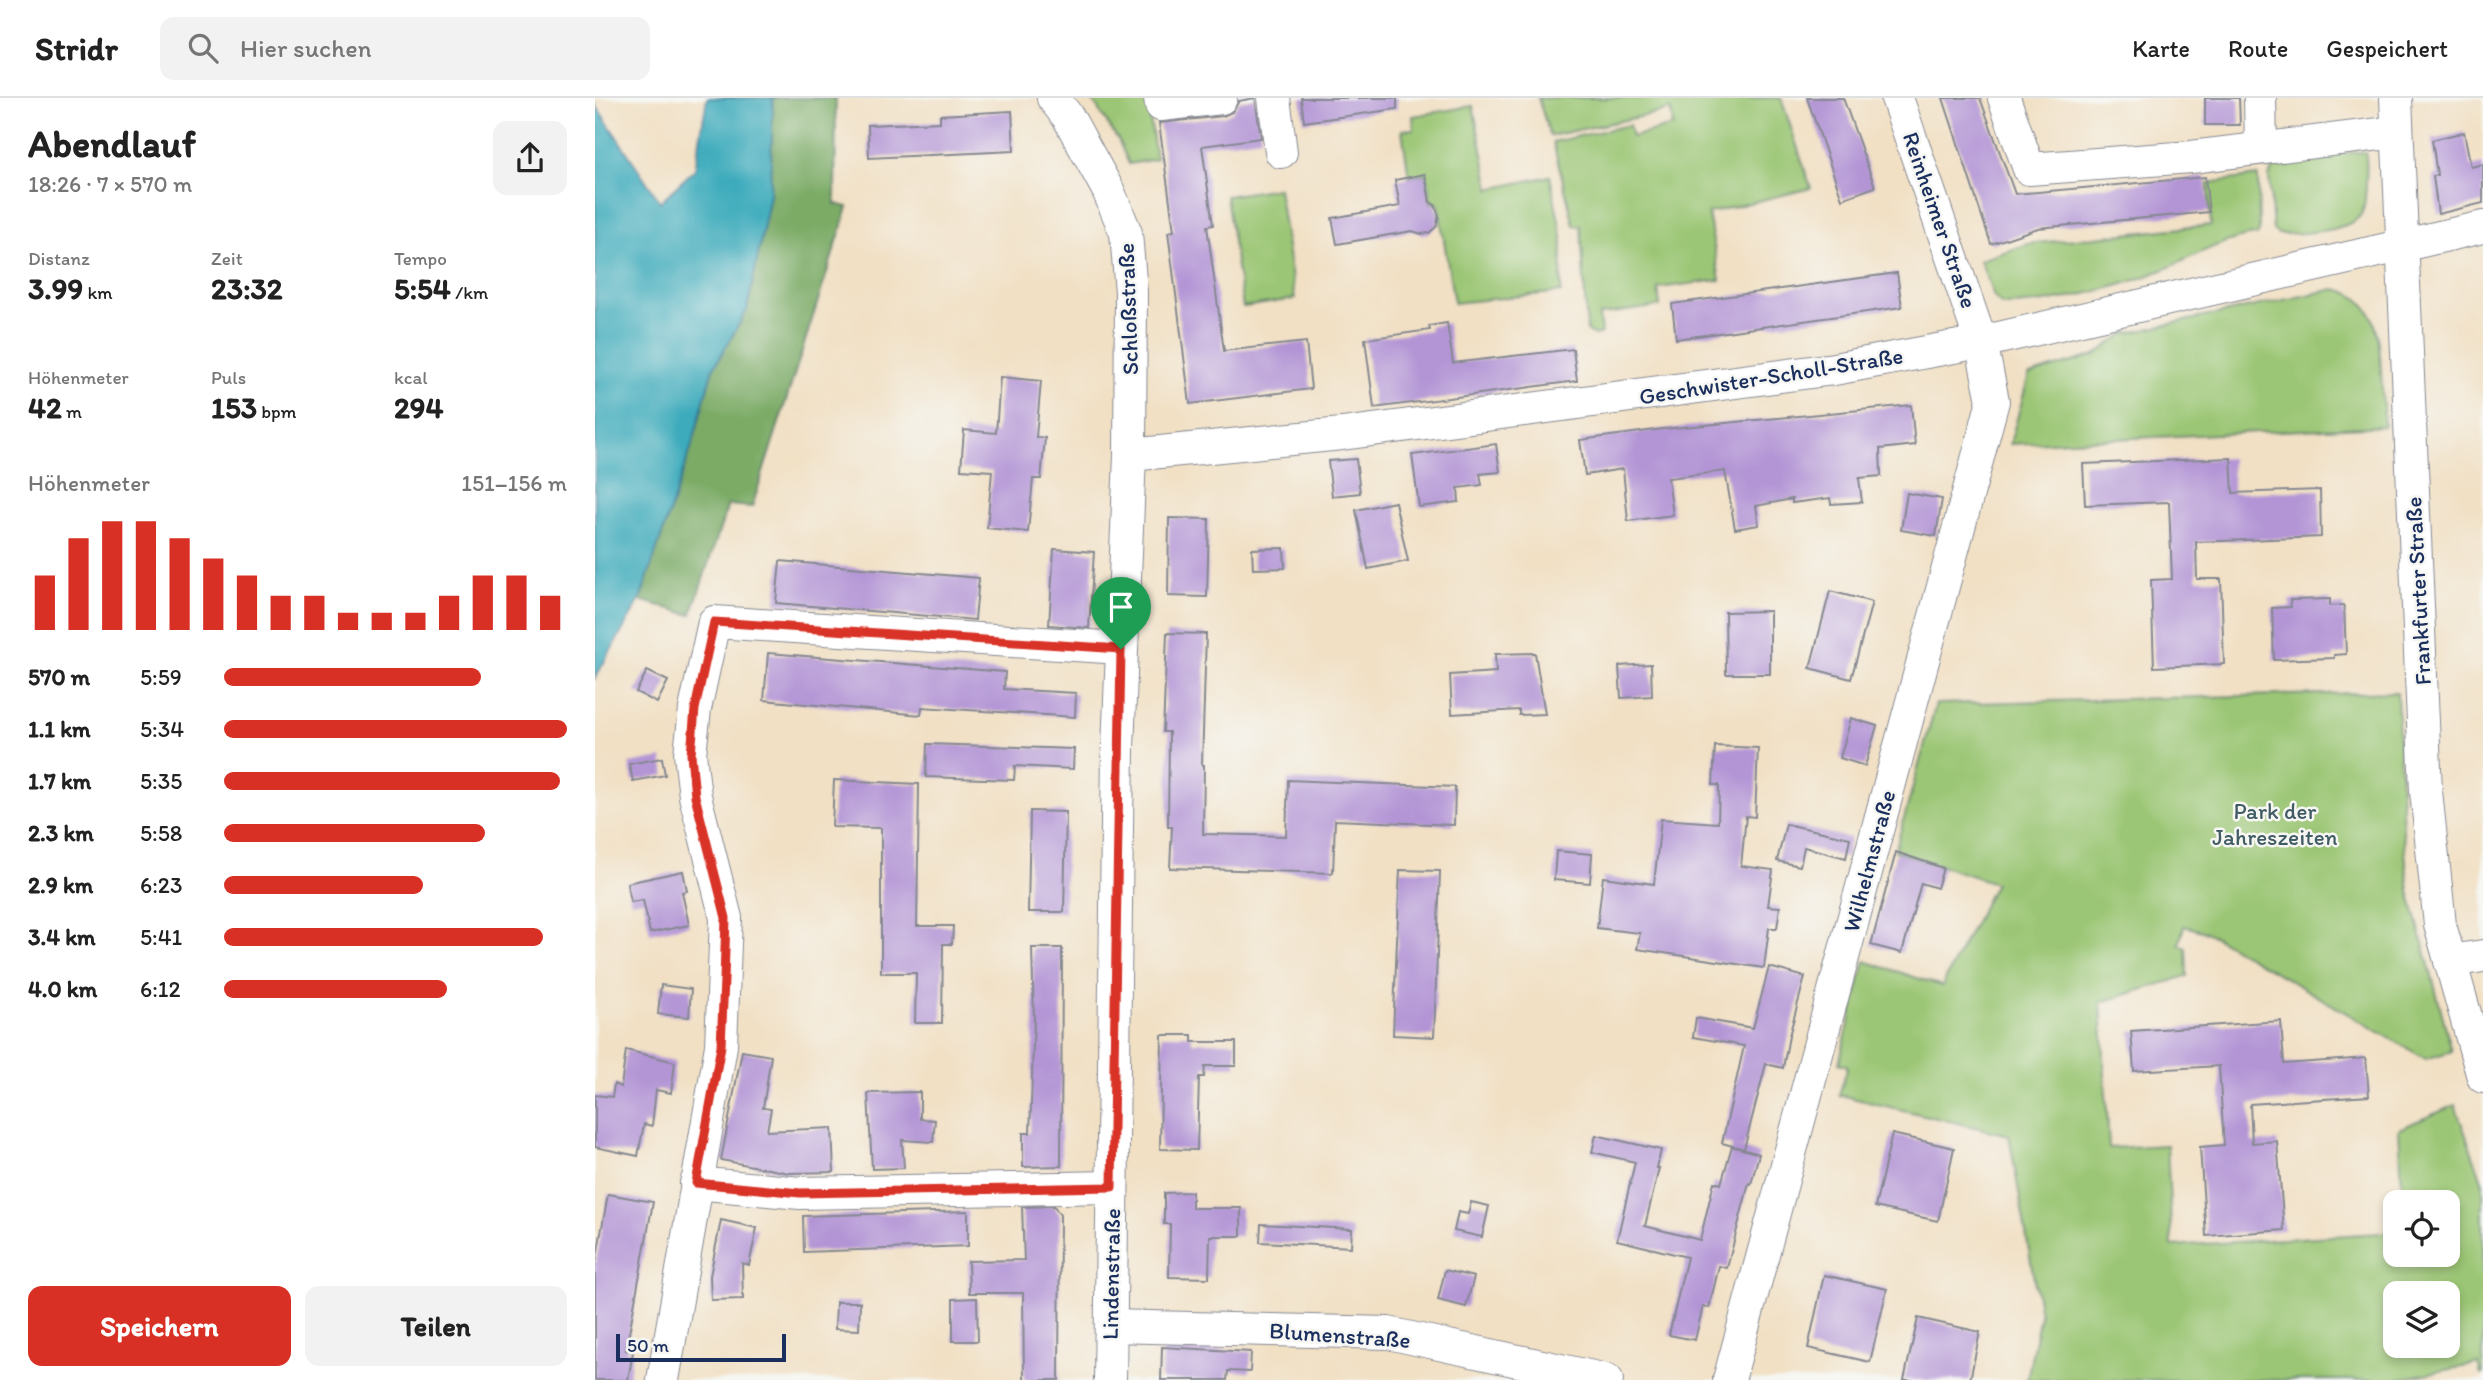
<!DOCTYPE html>
<html lang="de">
<head>
<meta charset="utf-8">
<style>
	:root { --surface:#fff; --page:#f2f2f2; --text:#222; --muted:#767676; --line:#e0e0e0; --accent:#d93025 }
	body { margin:0; font-family:Itim,sans-serif; background:var(--page); color:var(--text); height:100vh; display:flex; flex-direction:column; font-size:26px; white-space:nowrap }
	* { box-sizing:border-box; margin:0 }
	p { font-size:23px; color:var(--muted) }
	.icon { flex:none; width:38px; height:38px; fill:none; stroke:currentColor; stroke-width:2; stroke-linecap:round; stroke-linejoin:round }
	.map { position:relative; flex:1; overflow:hidden }
	.side { display:flex; flex-direction:column; background:var(--surface); width:595px }
	.side>* { flex:none }
	.controls { position:absolute; left:1788px; top:1092px; display:grid; gap:14px }
	.controls a { display:grid; place-items:center; width:77px; height:77px; border-radius:14px; background:var(--surface); box-shadow:0 4px 10px #0003; font-size:35px }
	.scale { position:absolute; left:21px; bottom:18px; width:170px; box-sizing:border-box; padding-left:7px; border:4px solid #1b2f5e; border-top:0; font-size:19px; line-height:24px; white-space:nowrap; color:#1b2f5e; -webkit-text-stroke:5px #f6f6f2; paint-order:stroke }
	.pin { position:absolute; display:grid; place-items:center; width:60px; height:60px; color:#fff; margin:-72px -30px; border-radius:50% 50% 50% 0; rotate:-45deg; box-shadow:0 0 7px #0007 }
	.pin .icon { rotate:45deg }
	.round { display:grid; place-items:center; flex:none; width:74px; height:74px; border-radius:14px; background:var(--page) }
	.head { display:flex; align-items:center; justify-content:space-between; height:119px; padding:0 28px }
	h1 { font-size:38px; font-weight:700; line-height:52px }
	.metrics { display:grid; grid-template-columns:repeat(3,1fr); gap:10px; height:119px; padding:7px 28px }
	.metrics div { display:grid; align-content:center }
	.metrics b { font-size:30px; font-weight:700 }
	.metrics small { font-size:19px; font-weight:400 }
	.metrics p { font-size:19px }
	.chart { height:196px; padding:14px 28px }
	.chart p { display:flex; justify-content:space-between }
	.chart svg { width:100%; height:126px; margin-top:7px; stroke:var(--accent); stroke-width:6 }
	.action { display:flex; gap:14px; margin-top:auto; padding:14px 28px }
	.action a { flex:1; height:80px; border-radius:14px; background:var(--accent); color:#fff; font-size:28px; font-weight:700; line-height:80px; text-align:center }
	.action a+a { background:var(--page); color:var(--text) }
	ul { padding:0 28px; list-style:none; font-size:23px }
	li { display:grid; grid-template-columns:112px 84px 1fr; align-items:center; height:52px }
	li i { height:18px; border-radius:9px; background:var(--accent) }
	header { display:flex; align-items:center; gap:42px; box-sizing:border-box; height:98px; padding:0 35px; background:var(--surface); border-bottom:2px solid var(--line) }
	header strong { font-size:33px }
	nav { display:flex; gap:38px; margin-inline-start:auto; font-size:24px }
	.search { width:490px; height:63px; background:var(--page); display:flex; align-items:center; gap:18px; box-sizing:border-box; padding:0 24px; border-radius:14px; color:var(--muted); font-size:26px }
	main { display:flex; flex:1; min-height:0 }
	.map>svg:first-child { display:block }
	.green { fill:#9bc674; stroke:#5b7a69; stroke-width:2; fill-rule:evenodd }
	.forest { fill:#7cab66; stroke:#4c6d62; stroke-width:2 }
	.water { fill:#3eabbc; stroke:#2c6d8d; stroke-width:2 }
	.building { fill:#b395d5 }
	.lines { fill:none; stroke-linecap:round; stroke-linejoin:round }
	.minor-casing { stroke:#868891; stroke-width:34 }
	.minor { stroke:#fff; stroke-width:32 }
	.route-casing { stroke:#fff; stroke-width:14 }
	.route { stroke:#d93025; stroke-width:9 }
	.labels { text-anchor:middle; dominant-baseline:central; stroke-width:5; stroke-linejoin:round; paint-order:stroke }
	.street-label { font-size:23px; fill:#1b2f5e; stroke:#f6f6f2 }
	.park-label { font-size:23px; fill:#415c65; stroke:#f6f6f2 }
</style>
</head>
<body>
<header>
<strong>Stridr</strong>
<div class="search"><svg class="icon" aria-label="search" viewBox="0 0 24 24"><circle cx="10" cy="10" r="6"/><path d="M15 15l6 6"/></svg>Hier suchen</div>
<nav><a>Karte</a><a>Route</a><a>Gespeichert</a></nav>
</header>
<main>
<section class="side">
<div class="head"><div><h1>Abendlauf</h1><p>18:26 · 7 × 570 m</p></div><a class="round"><svg class="icon" aria-label="share" viewBox="0 0 24 24"><path d="M12 15V3M7 8l5-5 5 5M5 13v7h14v-7"/></svg></a></div>
<div class="metrics">
<div><p>Distanz</p><b>3.99<small> km</small></b></div>
<div><p>Zeit</p><b>23:32</b></div>
<div><p>Tempo</p><b>5:54<small> /km</small></b></div>
</div>
<div class="metrics">
<div><p>Höhenmeter</p><b>42<small> m</small></b></div>
<div><p>Puls</p><b>153<small> bpm</small></b></div>
<div><p>kcal</p><b>294</b></div>
</div>
<div class="chart"><p><span>Höhenmeter</span>151–156 m</p>
<svg viewBox="0 0 160 44" preserveAspectRatio="none"><path d="M5 44V25M15 44V12M25 44V6M35 44V6M45 44V12M55 44V19M65 44V25M75 44V32M85 44V32M95 44V38M105 44V38M115 44V38M125 44V32M135 44V25M145 44V25M155 44V32"/></svg>
</div>
<ul>
<li><b>570 m</b>5:59<i style="width:75%"></i></li>
<li><b>1.1 km</b>5:34<i style="width:100%"></i></li>
<li><b>1.7 km</b>5:35<i style="width:98%"></i></li>
<li><b>2.3 km</b>5:58<i style="width:76%"></i></li>
<li><b>2.9 km</b>6:23<i style="width:58%"></i></li>
<li><b>3.4 km</b>5:41<i style="width:93%"></i></li>
<li><b>4.0 km</b>6:12<i style="width:65%"></i></li>
</ul>
<div class="action"><a>Speichern</a><a>Teilen</a></div>
</section>
<div class="map">
<svg width="1888" height="1282" viewBox="0 0 1888 1282">
	<rect width="100%" height="100%" fill="#f6f6f2"/>
	<filter id="ink" filterUnits="userSpaceOnUse"><feTurbulence type="fractalNoise" baseFrequency=".0143" numOctaves="2"/><feDisplacementMap in="SourceGraphic" scale="14" xChannelSelector="R" yChannelSelector="G"/><feConvolveMatrix kernelMatrix="1 2 1 2 8 2 1 2 1" color-interpolation-filters="sRGB"/></filter>
	<filter id="wash" filterUnits="userSpaceOnUse"><feTurbulence type="fractalNoise" baseFrequency=".00686" numOctaves="4" result="noise"/><feDisplacementMap in="SourceGraphic" scale="28" xChannelSelector="R" yChannelSelector="G"/><feGaussianBlur stdDeviation="1.57" result="paint"/><feColorMatrix in="noise" values="0 0 0 0 0 0 0 0 0 0 0 0 0 0 0 0 0 1.4 0 .05"/><feComposite in="paint" operator="in"/></filter>
	<g filter="url(#wash)">
		<rect width="100%" height="100%" fill="#f1e0c4"/>
		<g class="green">
			<path d="M496 0H552L561 61 534 66 524 43Z"/>
			<path d="M943 0H1186L1216 90 1113 115 1125 182 1063 190 1065 208 1004 217 1006 235 1000 237 992 233 986 128 979 127 958 44 1034 27 1037 39 1078 28 1076 12 955 38Z"/>
			<path d="M878 8 895 91 955 78 967 138 966 194 859 205 843 105 836 104 831 76 814 79 807 32 819 31 818 18Z"/>
			<path d="M1770 54C1773 65 1771 76 1771 87 1770 97 1771 111 1764 119 1750 134 1702 136 1683 136L1678 132 1674 79 1682 58Z"/>
			<path d="M1663 78 1664 133 1662 137C1628 140 1597 160 1565 173 1523 190 1452 208 1407 207L1399 199 1385 162 1433 146 1616 127 1613 85Z"/>
			<path d="M683 90 700 201 648 209 631 98Z"/>
			<path d="M1740 191C1783 199 1784 238 1786 273 1787 292 1788 310 1789 328L1415 346 1434 277 1500 257 1529 236Z"/>
			<path d="M1802 594 1808 735 1814 793 1857 953 1831 961 1611 834 1589 828 1584 846 1591 850 1592 878 1506 904 1514 1050 1572 1047 1577 1148 1801 1134V1157H1853V1104H1808L1804 1031 1860 1007 1888 1085V1276L1886 1277 1883 1266 1798 1282H1432L1445 1216 1414 1037 1244 997 1253 968 1244 965 1270 863 1347 888 1400 785 1300 753 1341 606ZM1801 1195H1853V1248H1801Z"/>
		</g>
		<path class="forest" d="M178 0H241L240 106 253 109 157 409 133 407 96 517 45 502 98 344 117 273 152 212 175 97Z"/>
		<path class="water" d="M112 0H178L175 97 152 212 117 273 98 344 45 502 0 580V6L65 104 100 71Z"/>
		<g id="blocks">
			<g class="building">
				<path d="M660 0 666 40 607 48 618 127 612 128 629 253 711 244 716 291 595 306 573 134 579 133 564 25 628 18 637 14 644 3Z"/>
				<path d="M706 0H802V11L709 24Z"/>
				<path d="M1212 0H1248L1280 89 1247 101Z"/>
				<path d="M1348 0H1385L1420 96 1610 79 1614 114 1443 130 1396 146Z"/>
				<path d="M1610 0H1644L1645 27H1610Z"/>
				<path d="M417 13 419 53 274 60 273 27 345 24V17Z"/>
				<path d="M1869 34 1876 69 1888 66V105L1843 116 1838 78 1842 77 1837 42Z"/>
				<path d="M830 76 835 104 840 107 844 118 841 129 834 135 827 136 817 133 742 146 737 120 805 108 800 82Z"/>
				<path d="M1302 175 1307 209 1081 241 1077 206Z"/>
				<path d="M852 225 858 265 978 251 982 283 779 310 770 241 835 232 834 228Z"/>
				<path d="M405 279 446 283 441 339 450 340 446 381H438L433 434 392 430 397 373 366 371 369 332 401 335Z"/>
				<path d="M1316 307 1320 347 1285 351 1286 378 1264 380 1267 404 1236 406 1235 400 1197 405V401L1161 408 1164 427 1140 431 1130 373 1073 380 1078 417 1033 423 1028 371 990 377 985 342 1068 331Z"/>
				<path d="M901 346 905 374 885 376 887 387 863 390 864 404 824 409 817 357Z"/>
				<path d="M1636 360 1638 395 1725 392 1726 439 1601 444 1602 481H1626L1629 566 1559 569 1556 482 1577 481 1574 404 1490 407 1488 366Z"/>
				<path d="M761 361 765 395 737 398 733 363Z"/>
				<path d="M1312 395 1347 401 1341 438 1306 432Z"/>
				<path d="M800 404 813 463 773 471 761 412Z"/>
				<path d="M574 420 614 421 612 499 573 498Z"/>
				<path d="M689 450 690 470 658 471 657 451Z"/>
				<path d="M459 451 499 454 494 530 454 527Z"/>
				<path d="M185 463 384 480 380 522 181 505Z"/>
				<path d="M1235 493 1277 504 1256 581 1215 570Z"/>
				<path d="M1735 501V508L1749 507 1751 556 1739 557V560L1679 562 1677 510 1696 509 1695 502Z"/>
				<path d="M1175 513V576H1131L1130 514Z"/>
				<path d="M572 535 611 536 607 667H609L608 736 691 738 693 682 860 689 859 727 740 722 738 775 575 770 577 729H573L574 634H568Z"/>
				<path d="M173 555 410 574 409 591 481 595 480 619 327 609 326 617 169 602Z"/>
				<path d="M940 555 950 616 924 617V612L857 616 855 577 901 574 900 556Z"/>
				<path d="M1056 566 1057 598 1026 600 1024 568Z"/>
				<path d="M52 573 73 583 62 605 41 594Z"/>
				<path d="M1256 620 1282 628 1270 668 1245 660Z"/>
				<path d="M332 646 479 651 478 671 420 668 419 682 331 679Z"/>
				<path d="M1120 648 1163 650 1160 719 1151 718 1146 768 1178 772 1173 808 1185 809 1182 830H1174L1169 870 1042 851 1045 835 1002 830 1008 779 1059 786 1066 721 1123 725 1124 687H1118Z"/>
				<path d="M67 660 70 677 38 683 34 666Z"/>
				<path d="M239 682 324 686 322 828H358L357 846H348L347 925H320L321 875H286V730L237 729Z"/>
				<path d="M435 713 471 714 469 814H433Z"/>
				<path d="M1191 726 1255 740 1251 760 1209 749 1205 768 1182 763Z"/>
				<path d="M961 753 997 756 995 785 959 782Z"/>
				<path d="M1301 754 1348 770 1342 790 1326 785 1307 855 1276 847Z"/>
				<path d="M805 772 845 773 839 939 798 937Z"/>
				<path d="M88 773 92 793 87 794 94 827 55 835 48 802 36 804 32 785Z"/>
				<path d="M437 850H467L466 1068 428 1069V1035H435L439 920Z"/>
				<path d="M1174 869 1210 879 1194 938 1188 970 1171 966 1149 1051 1127 1045 1149 948 1098 939 1101 920 1158 930Z"/>
				<path d="M66 887 96 891 94 919 63 916Z"/>
				<path d="M1686 923 1689 966 1771 960 1774 998 1655 1006 1657 1045 1682 1043 1689 1132 1611 1138 1605 1049 1629 1047 1624 968 1539 973 1536 933Z"/>
				<path d="M567 937H597V944H641V968H610L609 979H604L602 1052 565 1051Z"/>
				<path d="M31 952 80 964 76 995 61 992 57 1028 49 1026 43 1058 0 1049V997L17 999 19 986 26 989Z"/>
				<path d="M147 953 176 958 168 1010 176 1011 172 1033 237 1030 239 1074 194 1075 126 1062Z"/>
				<path d="M325 994V1021L340 1022 338 1044 307 1042 309 1070 277 1071 273 995Z"/>
				<path d="M1297 1036 1359 1050 1343 1123 1280 1109Z"/>
				<path d="M1001 1037 1066 1052 1062 1070H1064L1050 1128 1105 1142 1119 1084 1126 1086 1137 1048 1164 1056 1156 1086 1154 1085 1132 1170 1124 1168 1114 1210 1108 1208 1100 1242 1074 1237 1092 1159 1022 1142 1040 1064 997 1054Z"/>
				<path d="M597 1094V1110H646V1138H615L614 1180 574 1179 575 1126H569V1095Z"/>
				<path d="M13 1096 58 1104 31 1252 38 1254 33 1282H0V1169Z"/>
				<path d="M876 1104 894 1108 887 1139 859 1133 863 1114 873 1116Z"/>
				<path d="M459 1108 465 1117 464 1282H429L428 1195H374L373 1163 429 1162 427 1109Z"/>
				<path d="M373 1113V1148L209 1154 208 1118Z"/>
				<path d="M126 1122 162 1130 154 1167 147 1165 148 1201 116 1202 115 1178Z"/>
				<path d="M666 1126 757 1131 756 1149 665 1144Z"/>
				<path d="M850 1172 879 1179 871 1209 843 1202Z"/>
				<path d="M1229 1177 1292 1191 1275 1264 1213 1250Z"/>
				<path d="M382 1200 383 1243H358V1201Z"/>
				<path d="M241 1204H265L264 1232 240 1231Z"/>
				<path d="M1323 1220 1385 1234 1375 1282H1309Z"/>
				<path d="M567 1249 656 1254 655 1274 633 1273 632 1282H566Z"/>
			</g>
		</g>
	</g>
	<g filter="url(#ink)">
		<use href="#blocks" fill-opacity="0" stroke="#868891" stroke-width="2"/>
		<g class="lines">
			<g class="minor-casing">
				<g id="minor">
					<path d="M458 0 473 19 513 92 531 135 536 194 535 357 523 650 515 1282"/>
					<path d="M565 0 566 7 626 0"/>
					<path d="M679 0 686 54"/>
					<path d="M1409 0 1434 71 1596 59 1802 34"/>
					<path d="M1665 0 1666 49"/>
					<path d="M1801 0 1831 693 1845 827 1888 979"/>
					<path d="M535 357 747 336 1239 271 1386 244 1888 129"/>
					<path d="M1855 863 1888 858"/>
					<path d="M101 1085 205 1095 517 1089"/>
					<path d="M516 1228 793 1235 1012 1282"/>
					<path d="M68 1282 126 948 131 820 100 698 95 656 100 611 119 524 526 550"/>
					<path d="M1134 1282 1398 303 1386 244 1302 0"/>
				</g>
			</g>
			<use href="#minor" class="minor"/>
		</g>
	</g>
	<g class="lines" filter="url(#ink)">
		<g class="route-casing">
			<path id="route" d="M119 524 526 551 517 1089 205 1095 101 1085 126 948 129 882 131 820 100 698 96 656 100 611Z"/>
		</g>
		<use href="#route" class="route"/>
	</g>
	<g class="labels">
		<g class="street-label">
			<text transform="translate(1345 122) rotate(71)">Reinheimer Straße</text>
			<text transform="translate(533 211) rotate(-92)">Schloßstraße</text>
			<text transform="translate(1176 278) rotate(-9)">Geschwister-Scholl-Straße</text>
			<text transform="translate(1823 493) rotate(-93)">Frankfurter Straße</text>
			<text transform="translate(1274 763) rotate(-75)">Wilhelmstraße</text>
			<text transform="translate(516 1176) rotate(-89)">Lindenstraße</text>
			<text transform="translate(745 1237) rotate(4)">Blumenstraße</text>
		</g>
		<g class="park-label">
			<text x="1680" y="713">Park der<tspan x="1680" dy="26">Jahreszeiten</tspan></text>
		</g>
	</g>
</svg>
<div class="controls">
<a><svg class="icon" aria-label="locate" viewBox="0 0 24 24"><circle cx="12" cy="12" r="6"/><path d="M12 2v4M12 18v4M2 12h4M18 12h4"/></svg></a>
<a><svg class="icon" aria-label="layers" viewBox="0 0 24 24"><path d="M12 4l9 5-9 5-9-5zM3 14l9 5 9-5"/></svg></a>
</div>
<div class="scale">50 m</div>
<div class="pin" style="left:526px;top:551px;background:#1e9e55"><svg class="icon" aria-label="arrive" viewBox="0 0 24 24"><path d="M6 21V4h12l-3 4 3 4H6"/></svg></div>
</div>
</main>
</body>
</html>
